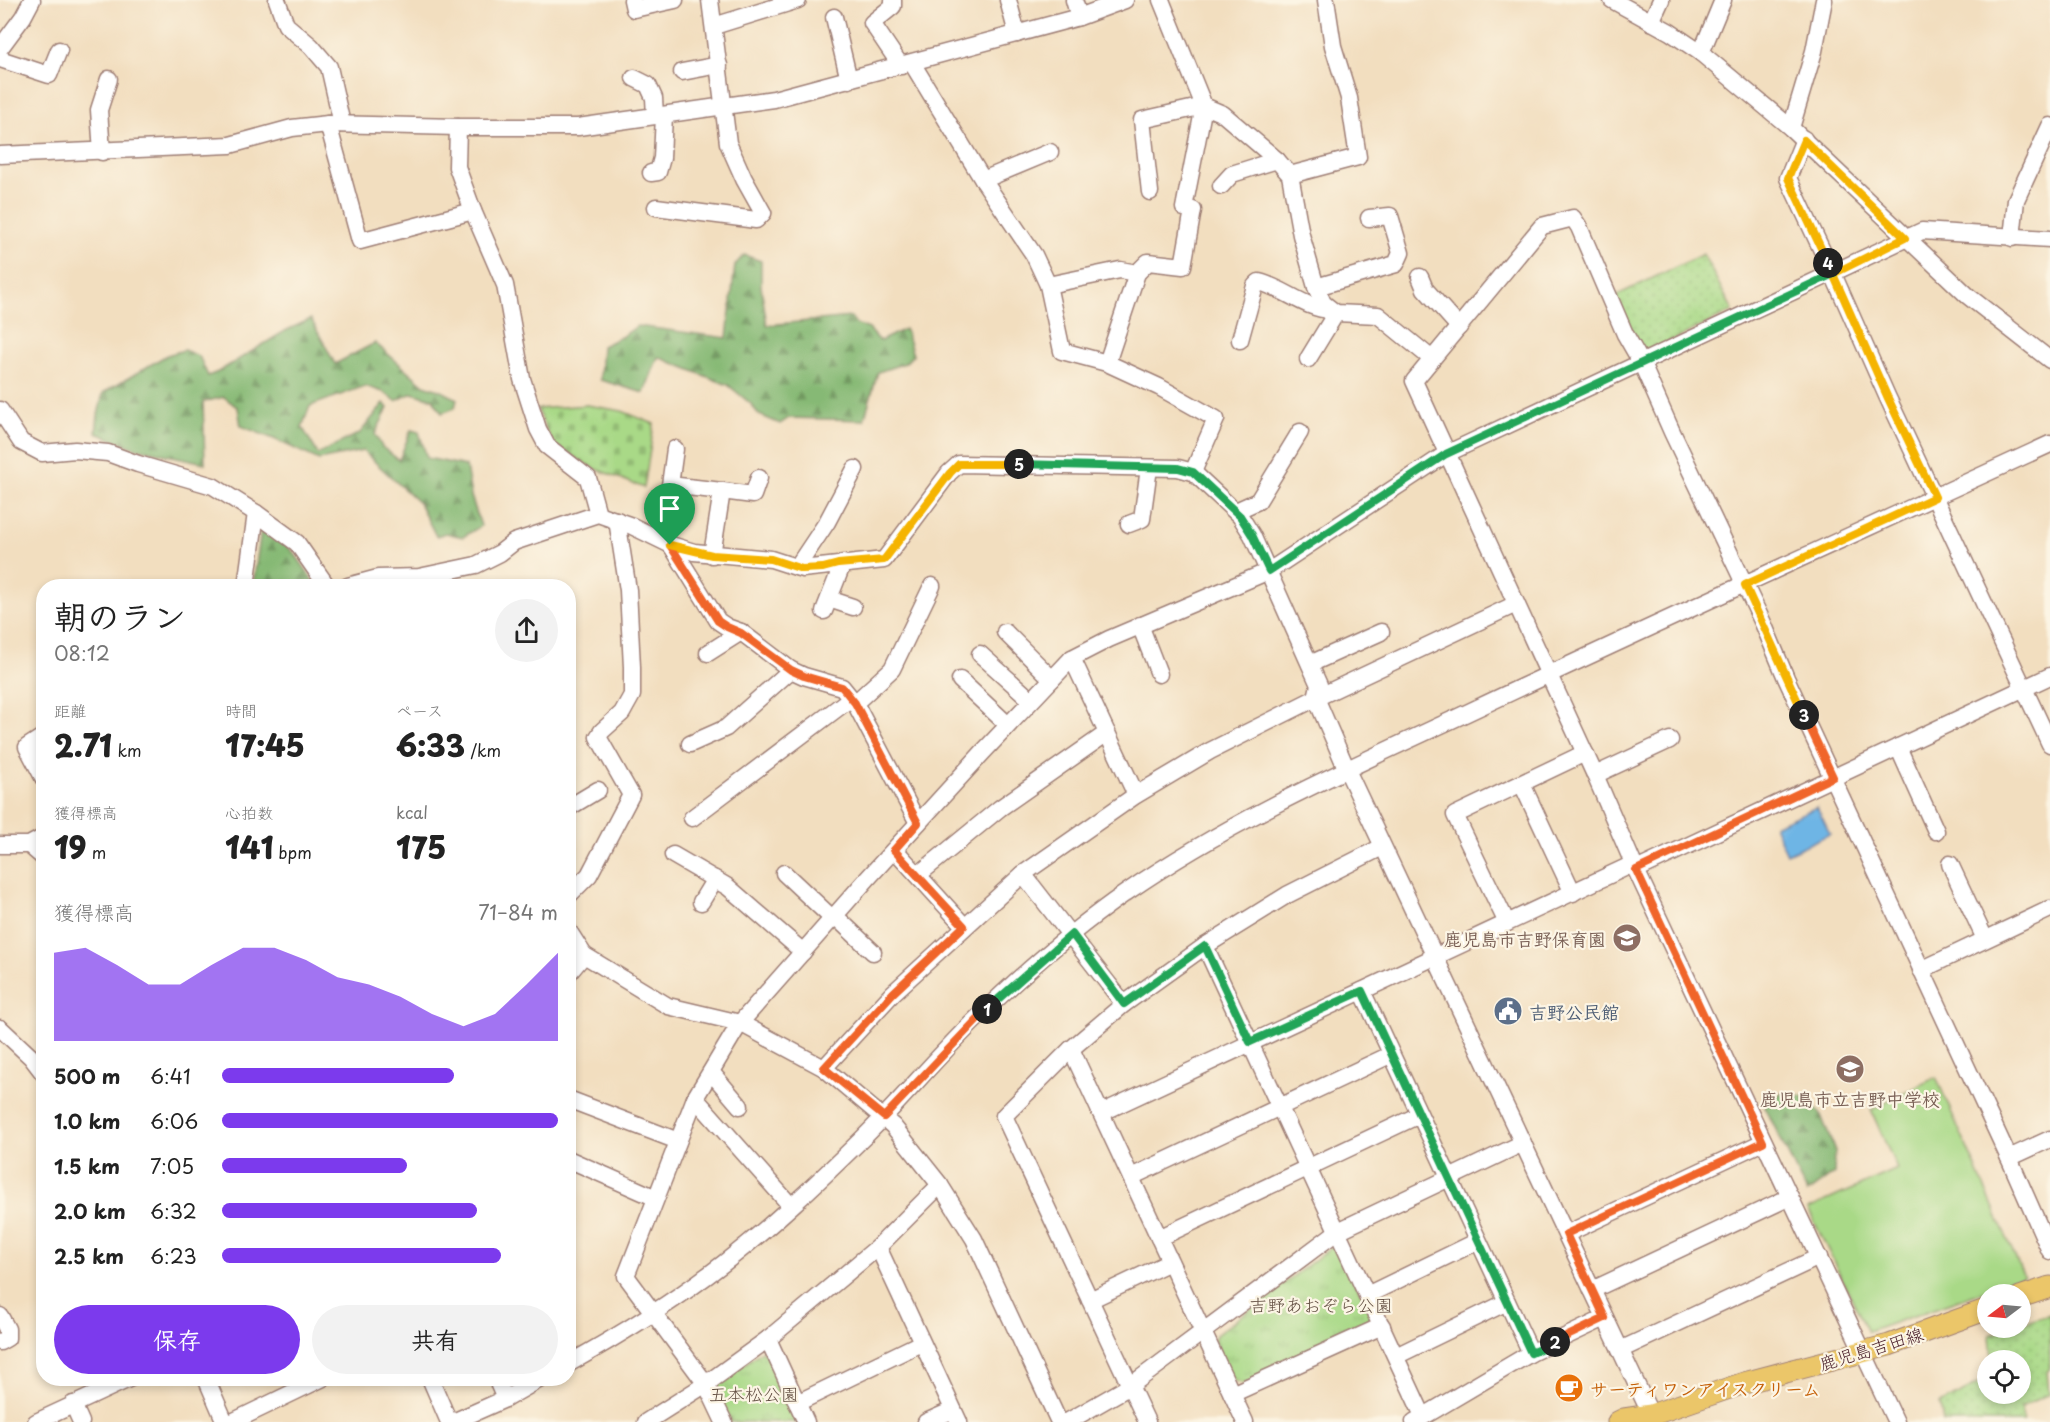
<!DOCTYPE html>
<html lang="ja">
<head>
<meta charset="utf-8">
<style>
	:root { --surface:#fff; --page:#f2f2f2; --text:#222; --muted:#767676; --accent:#7c3aed }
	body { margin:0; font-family:"Playpen Sans","Klee One",sans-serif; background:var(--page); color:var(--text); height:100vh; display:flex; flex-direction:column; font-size:22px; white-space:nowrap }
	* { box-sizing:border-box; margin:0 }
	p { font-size:20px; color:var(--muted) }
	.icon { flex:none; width:33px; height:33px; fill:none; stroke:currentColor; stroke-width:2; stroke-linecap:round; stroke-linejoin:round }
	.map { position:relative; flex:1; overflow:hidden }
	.sheet { position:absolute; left:36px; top:579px; width:540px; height:807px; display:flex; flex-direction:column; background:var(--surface); border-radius:24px; box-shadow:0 3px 9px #0003 }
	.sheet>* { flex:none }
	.needle { width:39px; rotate:254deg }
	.buttons { position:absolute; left:1977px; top:1284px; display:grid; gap:12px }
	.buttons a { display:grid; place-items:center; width:54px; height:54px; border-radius:50%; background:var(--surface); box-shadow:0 3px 9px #0003; font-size:30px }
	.pin { position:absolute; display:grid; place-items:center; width:51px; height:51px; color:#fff; margin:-62px -26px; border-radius:50% 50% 50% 0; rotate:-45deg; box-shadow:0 0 6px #0007 }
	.pin .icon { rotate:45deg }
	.km { position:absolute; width:30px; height:30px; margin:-15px; border-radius:50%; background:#222; color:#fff; font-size:16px; line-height:30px; text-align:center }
	.round { display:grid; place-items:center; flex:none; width:63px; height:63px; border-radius:32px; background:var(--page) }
	.summary { display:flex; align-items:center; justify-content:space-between; height:102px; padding:0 18px }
	h1 { font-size:33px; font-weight:800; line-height:45px }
	.stats { display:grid; grid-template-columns:repeat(3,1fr); gap:9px; height:102px; padding:6px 18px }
	.stats div { display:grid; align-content:center }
	.stats b { font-size:30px; font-weight:800 }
	.stats small { font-size:16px; font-weight:400 }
	.stats p { font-size:16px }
	.chart { height:168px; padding:12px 18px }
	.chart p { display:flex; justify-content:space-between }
	.chart svg { width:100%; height:108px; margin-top:6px; fill:var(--accent); opacity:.7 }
	.button { display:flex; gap:12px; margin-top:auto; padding:12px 18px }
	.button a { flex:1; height:69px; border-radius:36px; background:var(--accent); color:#fff; font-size:24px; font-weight:800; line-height:69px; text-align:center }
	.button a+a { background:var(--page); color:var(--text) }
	ul { padding:0 18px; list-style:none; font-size:20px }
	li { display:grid; grid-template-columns:96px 72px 1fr; align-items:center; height:45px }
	li i { height:15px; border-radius:8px; background:var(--accent) }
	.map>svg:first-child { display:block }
	.grass { fill:url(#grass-dots); stroke:#7a7c59; stroke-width:1.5 }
	.forest { fill:url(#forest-firs); stroke:#686c50; stroke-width:1.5 }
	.cemetery { fill:url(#cemetery-stones); stroke:#7a7c59; stroke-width:1.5 }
	.park { fill:url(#park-tufts); stroke:#7a7c59; stroke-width:1.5 }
	.pitch { fill:#a9d987; stroke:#7a7c59; stroke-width:1.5 }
	.water { fill:#6eb5e5; stroke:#5c6a88; stroke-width:1.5 }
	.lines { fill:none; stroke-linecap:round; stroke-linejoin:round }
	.minor-casing { stroke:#9e7e75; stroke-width:19 }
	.major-casing { stroke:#9e7e75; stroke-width:23 }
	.minor { stroke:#fff; stroke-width:16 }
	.major { stroke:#ebc669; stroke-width:21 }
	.split-1-casing { stroke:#fff; stroke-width:12 }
	.split-2-casing { stroke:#fff; stroke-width:12 }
	.split-3-casing { stroke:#fff; stroke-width:12 }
	.split-4-casing { stroke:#fff; stroke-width:12 }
	.split-5-casing { stroke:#fff; stroke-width:12 }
	.split-6-casing { stroke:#fff; stroke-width:12 }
	.split-1 { stroke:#f0652b; stroke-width:8 }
	.split-2 { stroke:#22a559; stroke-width:8 }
	.split-3 { stroke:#f0652b; stroke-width:8 }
	.split-4 { stroke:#f5b400; stroke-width:8 }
	.split-5 { stroke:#22a559; stroke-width:8 }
	.split-6 { stroke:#f5b400; stroke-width:8 }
	.labels { text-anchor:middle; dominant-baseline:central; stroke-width:4.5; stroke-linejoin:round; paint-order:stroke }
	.education-label { font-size:18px; font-weight:bold; fill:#785e54; stroke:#fcf5e5; text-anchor:end }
	.service-label { font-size:18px; font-weight:bold; fill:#4e5e75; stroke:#fcf5e5; text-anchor:start }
	.park-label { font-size:18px; fill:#624e42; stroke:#fcf5e5 }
	.street-label { font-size:18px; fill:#4a1f2b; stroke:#fcf5e5 }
	.food-label { font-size:18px; font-weight:bold; fill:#c56008; stroke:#fcf5e5; text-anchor:start }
</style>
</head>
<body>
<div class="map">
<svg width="2050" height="1422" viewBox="0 0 2050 1422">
	<defs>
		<pattern id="grass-dots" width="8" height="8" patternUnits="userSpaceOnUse" patternTransform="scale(1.5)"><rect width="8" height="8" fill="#a9d987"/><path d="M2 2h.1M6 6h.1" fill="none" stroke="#93ba75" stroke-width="1.8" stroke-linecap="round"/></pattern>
		<pattern id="forest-firs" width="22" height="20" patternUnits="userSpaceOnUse" patternTransform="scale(1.5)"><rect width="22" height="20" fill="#86b974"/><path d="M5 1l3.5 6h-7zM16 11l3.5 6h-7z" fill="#70965f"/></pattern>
		<pattern id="cemetery-stones" width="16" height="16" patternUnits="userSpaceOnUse" patternTransform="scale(1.5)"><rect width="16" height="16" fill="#a9d987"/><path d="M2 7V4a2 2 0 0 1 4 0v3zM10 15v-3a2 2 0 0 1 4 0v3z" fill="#93ba75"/></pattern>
		<pattern id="park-tufts" width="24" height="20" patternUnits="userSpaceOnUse" patternTransform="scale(1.5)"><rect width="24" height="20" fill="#a9d987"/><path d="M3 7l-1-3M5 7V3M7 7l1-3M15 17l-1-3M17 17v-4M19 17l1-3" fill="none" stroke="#93ba75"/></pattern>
	</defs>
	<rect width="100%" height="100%" fill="#fcf5e5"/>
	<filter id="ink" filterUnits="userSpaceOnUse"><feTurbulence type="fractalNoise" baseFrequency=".0167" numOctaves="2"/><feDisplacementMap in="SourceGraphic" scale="12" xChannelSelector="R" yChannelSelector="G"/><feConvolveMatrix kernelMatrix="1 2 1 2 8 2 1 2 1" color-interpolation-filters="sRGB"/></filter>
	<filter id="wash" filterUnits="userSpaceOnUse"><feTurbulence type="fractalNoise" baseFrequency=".008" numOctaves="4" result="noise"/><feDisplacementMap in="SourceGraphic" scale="24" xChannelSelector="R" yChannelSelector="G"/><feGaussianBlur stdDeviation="1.35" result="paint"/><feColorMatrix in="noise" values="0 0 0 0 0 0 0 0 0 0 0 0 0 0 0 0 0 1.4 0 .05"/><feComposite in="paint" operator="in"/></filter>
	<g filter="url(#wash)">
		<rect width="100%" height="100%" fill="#f2debf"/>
		<g class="grass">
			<path d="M1703 254 1733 311 1644 354 1615 296Z"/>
			<path d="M2050 1314V1368L2047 1372 2049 1394 2020 1407 2024 1422H1943L1940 1404 1980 1383 1987 1372 1988 1394H2020V1360H1992L1990 1335 2012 1328H2020L2021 1324Z"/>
		</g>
		<g class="forest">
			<path d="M744 255 761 261V286L767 325 851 317 856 324 869 329 880 341 905 329 913 355 905 363 878 372 864 420 789 418 780 424 759 415 751 404 728 385 658 357 644 393 600 380 602 346 623 336 637 326 727 338 735 265Z"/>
			<path d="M311 319 335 364 375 343 424 385 442 391 457 399 455 408 442 413 433 399 412 393 396 401 383 392 365 386 310 406 302 427 318 454 360 433 384 403 388 408 375 434 382 447 399 460 411 430 419 432 427 458 466 466 471 496 481 526 463 537 446 533 436 536 419 503 363 451 319 460 274 439 241 426 238 408 224 397 203 402 205 463 135 448 96 433 98 415 103 393 167 355 184 350 199 356 208 376 218 372 285 331Z"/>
			<path d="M261 530C290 540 301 562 316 586H253Z"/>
			<path d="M1782 1093 1803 1096 1820 1113 1835 1151 1834 1173 1807 1193 1763 1103Z"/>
		</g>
		<path class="cemetery" d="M587 405 622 411 654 424 644 488 591 467 553 444 537 409Z"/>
		<g class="park">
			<path d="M1333 1246 1340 1248 1373 1320 1369 1326 1244 1384 1232 1380 1214 1341 1216 1335Z"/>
			<path d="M762 1351 769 1354 800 1422H731L716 1389 719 1383Z"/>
		</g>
		<path class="pitch" d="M1936 1077 2024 1277 1868 1332 1808 1209 1897 1169 1871 1110Z"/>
		<path class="water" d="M1817 807 1830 834 1787 854 1774 826Z"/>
	</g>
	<g filter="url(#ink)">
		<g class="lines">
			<g class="minor-casing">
				<g id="minor">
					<path d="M277 0 286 25 311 46 329 67 342 124"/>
					<path d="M632 0 634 9 675 0"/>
					<path d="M893 0V6L872 23 901 66"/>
					<path d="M1008 0 1017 34"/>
					<path d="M1074 0 1079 17"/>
					<path d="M1161 0 1204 106 1223 114 1277 160 1290 175 1301 235 1316 287 1323 303 1336 313 1378 315 1432 359"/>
					<path d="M1612 0 1670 32 1701 53 1791 128 1968 296 2050 360"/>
					<path d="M834 17 849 80"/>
					<path d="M1651 22 1661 0"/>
					<path d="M714 26 798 0"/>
					<path d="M0 48 23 17 32 0"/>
					<path d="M1701 53 1723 0"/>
					<path d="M0 59 49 75 59 50"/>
					<path d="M912 63 983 180 1034 255 1048 285 1062 351 1107 363 1159 387 1216 419 1193 472"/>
					<path d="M682 72 719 65"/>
					<path d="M634 78 648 85 654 98 655 116"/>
					<path d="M328 124 360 241 473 211"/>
					<path d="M458 127 457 167 473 211 505 285 522 379 538 429 547 446 588 478 598 514"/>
					<path d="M1791 128 1814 51 1824 0"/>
					<path d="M1804 139 1788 178 1833 274 1887 396 2050 744"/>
					<path d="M102 152 99 110 109 79"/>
					<path d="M0 155 230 145 292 128 328 124 458 127H578L774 99 1079 17 1125 0"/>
					<path d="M651 173 658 172 662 158 664 115"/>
					<path d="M1290 175 1358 157 1349 98 1333 46 1326 0"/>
					<path d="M983 180 1050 152"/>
					<path d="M1221 186 1232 174 1277 160"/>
					<path d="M656 207 756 220 763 213 744 179 728 143 710 0"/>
					<path d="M2012 238 2016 200 2050 126"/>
					<path d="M1420 277 1425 289 1459 327"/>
					<path d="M1048 285 1120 270 1137 273 1148 262 1183 266 1193 210 1184 208 1204 106 1142 120 1150 192"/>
					<path d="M1316 287 1396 264 1401 253 1390 216 1369 218"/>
					<path d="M1240 340 1255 286 1259 282C1284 288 1305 309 1331 310"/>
					<path d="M1308 359 1336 313"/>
					<path d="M1107 363 1137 273"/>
					<path d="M0 410 21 442 42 453 75 450 108 453 138 464 213 486 256 513 297 543 327 586"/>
					<path d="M675 449 670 485 722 491"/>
					<path d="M1236 511 1258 501 1300 432"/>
					<path d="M1129 524 1142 519 1149 468"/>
					<path d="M671 545 718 621 727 627 741 632 791 670 804 676 842 687 855 703"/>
					<path d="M712 555 722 491 753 495 759 478"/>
					<path d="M797 567 827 522 855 469"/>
					<path d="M246 586 256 513"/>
					<path d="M348 586 378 578 419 577 476 565 500 553 514 542 598 514 632 526 671 545 694 552 771 559 802 569 884 560 949 473 959 464 1178 468 1193 472 1240 516 1252 535 1319 685 1316 698 1347 770 1651 1415"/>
					<path d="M829 599 853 607"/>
					<path d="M824 611 843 563"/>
					<path d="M1140 625 1159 674"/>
					<path d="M1005 632 1052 679"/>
					<path d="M708 653 741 632"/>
					<path d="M980 654 1031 700"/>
					<path d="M1072 658 1136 795"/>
					<path d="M1310 664 1381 632"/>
					<path d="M960 680 1008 725"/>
					<path d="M44 736 27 747 44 779"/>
					<path d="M690 744 726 728 791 670"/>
					<path d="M1898 747 1936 831"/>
					<path d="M1595 775 1670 740"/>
					<path d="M1522 784 1573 893"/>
					<path d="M568 808 598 790"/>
					<path d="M692 818 851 698"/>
					<path d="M918 823 855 703 892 669 932 586"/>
					<path d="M0 845H29L44 837"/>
					<path d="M29 845 44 858"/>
					<path d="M895 850 964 926"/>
					<path d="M673 855 728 887 803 952"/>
					<path d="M1950 864 1985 939"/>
					<path d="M1636 870 2050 676"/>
					<path d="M784 873 832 918"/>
					<path d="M1023 874 1124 1004"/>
					<path d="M918 875 1000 808 1107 733"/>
					<path d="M568 896 589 875 631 795 598 737 602 731 622 713 632 695V667L628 590 617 520"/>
					<path d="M701 902 715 879"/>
					<path d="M835 916 873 952"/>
					<path d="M1507 923 1455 815 1585 753"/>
					<path d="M568 930 584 955 668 1006 740 1023 824 1068 893 1126 940 1185 974 1239 1059 1422"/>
					<path d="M1205 946 1423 1416"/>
					<path d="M1921 970 2050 909"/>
					<path d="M568 974 584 955"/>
					<path d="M1362 991 1531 1353"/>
					<path d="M0 1028 31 1057 44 1074"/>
					<path d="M1071 1049 1245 1422"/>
					<path d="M824 1068 893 993 1023 874 1136 795 1210 751 1316 698 1516 604"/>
					<path d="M711 1072 740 1106"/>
					<path d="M695 1098 791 1206"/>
					<path d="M568 1099 678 1141"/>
					<path d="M1101 1113 1633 864"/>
					<path d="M2009 1158 2050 1139"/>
					<path d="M568 1159 656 1198"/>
					<path d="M1131 1177 1390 1055"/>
					<path d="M1566 1234 1763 1142"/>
					<path d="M1159 1238 1419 1115"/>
					<path d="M878 1247 959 1422"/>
					<path d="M1592 1290 1790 1197"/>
					<path d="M1367 1295 1478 1241"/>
					<path d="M1090 1300 1170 1262"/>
					<path d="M0 1316 7 1329V1338L0 1342"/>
					<path d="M768 1339 806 1422"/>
					<path d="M1620 1350 1819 1257"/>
					<path d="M1396 1356 1507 1302"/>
					<path d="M568 1364C622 1334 675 1301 724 1263 773 1225 818 1182 862 1139 900 1102 934 1060 972 1023 1020 976 1072 930 1127 892 1234 818 1354 766 1471 711 1663 620 1857 533 2050 444"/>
					<path d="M206 1378 225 1422"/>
					<path d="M430 1378 449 1422"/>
					<path d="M496 1378 505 1399"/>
					<path d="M1232 1394 1382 1326"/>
					<path d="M797 1403 921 1343"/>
					<path d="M73 1404 81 1422"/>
					<path d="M36 1422 131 1378"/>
					<path d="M232 1422 323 1378"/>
					<path d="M453 1422 505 1399 542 1378"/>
					<path d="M646 1422 706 1384 768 1339 878 1247 940 1185"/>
					<path d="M724 1422 706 1384 626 1276 695 1098 740 1023 868 878 983 752 1072 658 1109 639 1269 571 1446 454 1922 231 2050 239"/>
					<path d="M926 1422 953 1410"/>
					<path d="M1067 1422 1130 1386 1338 1231 1523 1143"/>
					<path d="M1147 1422 1004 1116 1071 1049 1124 1004 1205 946 1287 895 1382 847"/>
					<path d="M1414 1422 1531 1353 1605 1318"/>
					<path d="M1896 1422 1636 870 1595 775 1414 381 1542 226 1573 218 1579 227 1625 334 1641 362 1672 432 1763 623 1786 678 2009 1158 2050 1251"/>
				</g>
			</g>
			<g class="major-casing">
				<g id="major">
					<path d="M2020 1297 2050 1287"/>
					<path d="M1618 1422 1624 1419 1651 1415 1744 1383 1889 1345 1988 1309"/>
				</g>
			</g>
			<use href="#minor" class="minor"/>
			<use href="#major" class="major"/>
		</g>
	</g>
	<g class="lines" filter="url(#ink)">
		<g class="split-1-casing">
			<path id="split-1" d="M670 545 718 621 727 627 741 633 791 670 804 676 842 687 855 703 918 823 894 850 964 926 893 993 824 1068 884 1117 987 1009"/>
		</g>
		<g class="split-2-casing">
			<path id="split-2" d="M987 1009 1072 934 1124 1004 1205 946 1250 1042 1362 991 1531 1353 1555 1342"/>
		</g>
		<g class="split-3-casing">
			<path id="split-3" d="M1555 1342 1605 1318 1566 1234 1763 1142 1636 870 1833 777 1804 715"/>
		</g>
		<g class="split-4-casing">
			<path id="split-4" d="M1804 715 1745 585 1935 497 1887 396 1833 274 1905 238 1804 140 1788 178 1828 263"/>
		</g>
		<g class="split-5-casing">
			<path id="split-5" d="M1019 464 1178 468 1193 472 1240 516 1252 535 1269 571 1446 454 1833 274 1828 263"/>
		</g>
		<g class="split-6-casing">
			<path id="split-6" d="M670 545 712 555 771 559 802 569 823 568 838 564 884 560 950 473 959 464H1019"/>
		</g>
		<use href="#split-1" class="split-1"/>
		<use href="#split-2" class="split-2"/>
		<use href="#split-3" class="split-3"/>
		<use href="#split-4" class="split-4"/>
		<use href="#split-5" class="split-5"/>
		<use href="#split-6" class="split-6"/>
	</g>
	<defs>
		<g id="school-disc" transform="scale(1.5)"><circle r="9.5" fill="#8d6e63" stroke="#fcf5e5"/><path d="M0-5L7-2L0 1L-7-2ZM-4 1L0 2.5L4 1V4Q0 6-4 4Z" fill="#fff"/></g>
		<g id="civic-disc" transform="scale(1.5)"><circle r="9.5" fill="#5c6f8a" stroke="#fcf5e5"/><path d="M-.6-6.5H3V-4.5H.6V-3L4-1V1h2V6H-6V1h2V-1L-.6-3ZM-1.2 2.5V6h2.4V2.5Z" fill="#fff"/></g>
		<g id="cafe-disc" transform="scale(1.5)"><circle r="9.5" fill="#e8710a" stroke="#fcf5e5"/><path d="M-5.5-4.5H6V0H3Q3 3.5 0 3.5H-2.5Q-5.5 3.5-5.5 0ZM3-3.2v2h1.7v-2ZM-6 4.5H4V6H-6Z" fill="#fff"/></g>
	</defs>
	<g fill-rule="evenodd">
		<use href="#school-disc" x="1627" y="938"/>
		<use href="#civic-disc" x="1508" y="1011"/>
		<use href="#school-disc" x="1850" y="1069"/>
		<use href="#cafe-disc" x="1569" y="1388"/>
	</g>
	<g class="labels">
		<g class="education-label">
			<text x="1606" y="938">鹿児島市吉野保育園</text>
			<text x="1850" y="1098" text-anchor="middle">鹿児島市立吉野中学校</text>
		</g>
		<g class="service-label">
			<text x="1529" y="1011">吉野公民館</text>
		</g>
		<g class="park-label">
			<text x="1321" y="1304">吉野あおぞら公園</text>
			<text x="754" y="1393">五本松公園</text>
		</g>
		<g class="street-label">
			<text transform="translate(1871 1348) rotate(-17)">鹿児島吉田線</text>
		</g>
		<g class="food-label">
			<text x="1590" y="1388">サーティワンアイスクリーム</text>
		</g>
	</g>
</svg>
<div class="buttons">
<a><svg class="needle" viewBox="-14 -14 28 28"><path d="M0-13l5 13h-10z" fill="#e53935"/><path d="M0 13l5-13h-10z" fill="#767676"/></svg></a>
<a><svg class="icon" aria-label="locate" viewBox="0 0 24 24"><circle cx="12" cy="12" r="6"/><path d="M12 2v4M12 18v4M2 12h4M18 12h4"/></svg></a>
</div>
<div class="pin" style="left:670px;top:545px;background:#1e9e55"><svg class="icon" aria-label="arrive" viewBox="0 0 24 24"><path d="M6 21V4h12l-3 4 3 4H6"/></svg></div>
<b class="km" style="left:987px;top:1009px">1</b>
<b class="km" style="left:1555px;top:1342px">2</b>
<b class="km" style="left:1804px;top:715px">3</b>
<b class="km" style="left:1828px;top:263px">4</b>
<b class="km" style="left:1019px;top:464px">5</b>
<section class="sheet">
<div class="summary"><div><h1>朝のラン</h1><p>08:12</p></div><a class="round"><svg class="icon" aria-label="share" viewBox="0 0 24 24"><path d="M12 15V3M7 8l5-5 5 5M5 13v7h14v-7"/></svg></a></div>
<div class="stats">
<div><p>距離</p><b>2.71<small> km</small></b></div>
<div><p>時間</p><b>17:45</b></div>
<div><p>ペース</p><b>6:33<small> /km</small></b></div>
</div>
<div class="stats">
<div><p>獲得標高</p><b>19<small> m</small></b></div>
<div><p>心拍数</p><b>141<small> bpm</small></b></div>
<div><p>kcal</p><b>175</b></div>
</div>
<div class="chart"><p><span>獲得標高</span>71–84 m</p>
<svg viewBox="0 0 160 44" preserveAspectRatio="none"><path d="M0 44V8L10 6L20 13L30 21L40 21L50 13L60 6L70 6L80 11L90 18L100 21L110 26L120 33L130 38L140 33L150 21L160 8V44z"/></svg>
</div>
<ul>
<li><b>500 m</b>6:41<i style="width:69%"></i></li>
<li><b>1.0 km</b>6:06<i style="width:100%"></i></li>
<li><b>1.5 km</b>7:05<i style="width:55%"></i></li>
<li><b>2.0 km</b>6:32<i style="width:76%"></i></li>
<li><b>2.5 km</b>6:23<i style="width:83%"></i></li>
</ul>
<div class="button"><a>保存</a><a>共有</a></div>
</section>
</div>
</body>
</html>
